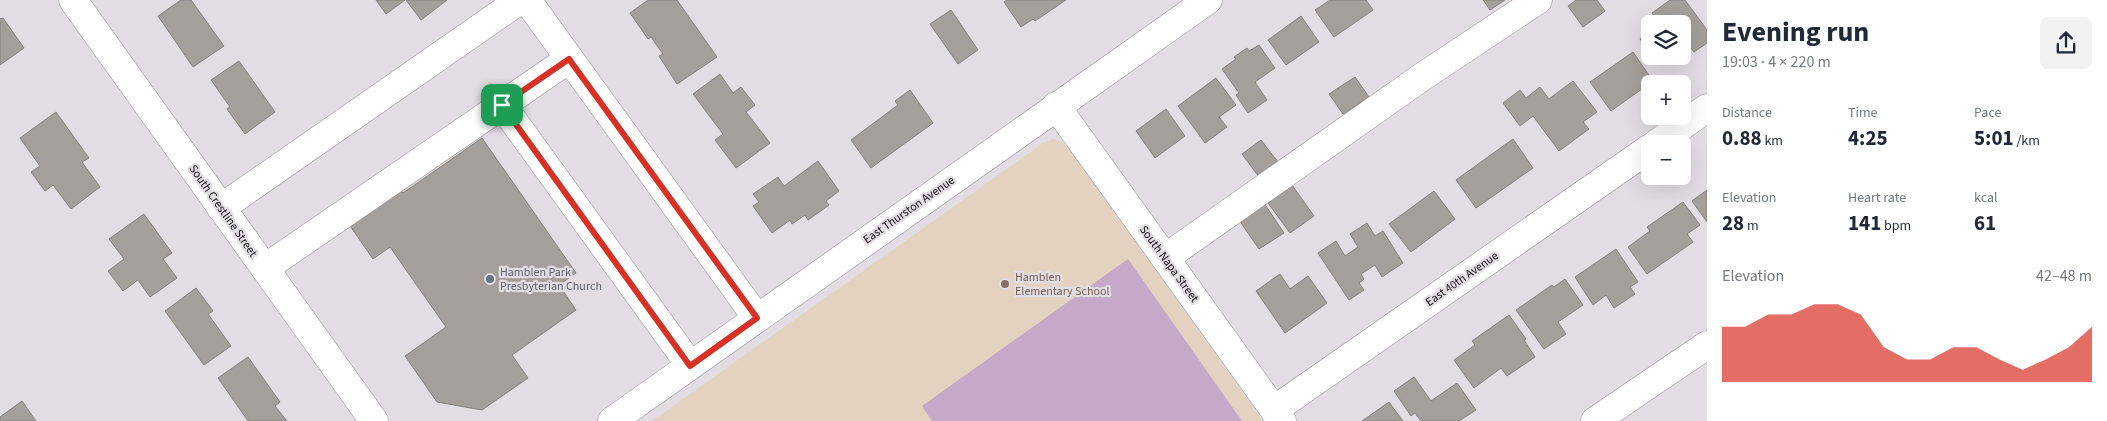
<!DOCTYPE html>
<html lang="en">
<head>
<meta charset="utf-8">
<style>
	:root { --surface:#fff; --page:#f2f2f3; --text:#1f2937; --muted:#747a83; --accent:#d93025 }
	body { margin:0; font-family:"Source Sans 3",sans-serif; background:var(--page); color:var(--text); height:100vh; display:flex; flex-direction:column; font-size:19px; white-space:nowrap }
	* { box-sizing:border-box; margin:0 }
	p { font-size:16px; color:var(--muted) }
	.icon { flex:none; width:28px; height:28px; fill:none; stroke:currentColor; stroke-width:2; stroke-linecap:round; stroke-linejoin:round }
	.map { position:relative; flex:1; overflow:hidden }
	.side { display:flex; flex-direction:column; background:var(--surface); width:400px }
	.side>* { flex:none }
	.tools { position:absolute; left:1641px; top:15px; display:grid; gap:10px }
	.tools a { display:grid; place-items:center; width:50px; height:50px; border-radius:8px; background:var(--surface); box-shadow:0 5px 20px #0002; font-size:25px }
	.pin { position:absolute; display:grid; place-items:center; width:42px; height:42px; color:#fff; margin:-21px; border-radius:10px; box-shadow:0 2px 8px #0006 }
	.round { display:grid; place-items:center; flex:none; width:52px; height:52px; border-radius:8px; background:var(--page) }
	.overview { display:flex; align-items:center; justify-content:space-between; height:85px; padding:0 15px }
	h1 { font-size:28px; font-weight:700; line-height:38px }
	.figures { display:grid; grid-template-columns:repeat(3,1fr); gap:8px; height:85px; padding:5px 15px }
	.figures div { display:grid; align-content:center }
	.figures b { font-size:21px; font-weight:700 }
	.figures small { font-size:14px; font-weight:400 }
	.figures p { font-size:14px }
	.chart { height:140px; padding:10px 15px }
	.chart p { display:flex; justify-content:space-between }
	.chart svg { width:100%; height:90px; margin-top:5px; fill:var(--accent); opacity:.7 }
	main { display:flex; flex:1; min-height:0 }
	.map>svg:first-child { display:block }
	.education { fill:#e4d2c1 }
	.green { fill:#c6a8c9 }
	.building { fill:#a49f9b; stroke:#85817d }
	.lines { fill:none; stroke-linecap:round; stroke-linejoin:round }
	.minor-casing { stroke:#918d92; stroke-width:29 }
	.minor { stroke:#fff; stroke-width:28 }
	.route-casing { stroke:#fff; stroke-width:10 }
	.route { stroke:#d93025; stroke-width:6 }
	.worship-dot { fill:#6b7280; stroke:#e2dde2; stroke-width:2 }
	.education-dot { fill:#8d6e63; stroke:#e2dde2; stroke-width:2 }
	.labels { text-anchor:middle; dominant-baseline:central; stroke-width:4.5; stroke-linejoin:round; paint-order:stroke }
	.street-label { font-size:12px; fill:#121012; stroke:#e2dde2 }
	.worship-label { font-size:12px; fill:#5b616d; stroke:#e2dde2; text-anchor:start }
	.education-label { font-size:12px; fill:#785e54; stroke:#e2dde2; text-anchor:start }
</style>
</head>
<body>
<main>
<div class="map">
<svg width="1707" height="421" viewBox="0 0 1707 421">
	<rect width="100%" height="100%" fill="#e2dde2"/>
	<path class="education" d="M1053 139 1060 141 1068 147 1263 421H652L1043 143Z"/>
	<path class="green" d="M1128 259 1242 421H932L922 406Z"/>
	<g class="building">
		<path d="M181 0H191L224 46 193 67 158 16Z"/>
		<path d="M376 0H405L386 14Z"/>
		<path d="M406 0H447L421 20Z"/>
		<path d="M648 0H677L717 57 677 84 659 56 663 54 651 37 648 39 630 13Z"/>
		<path d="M1007 0H1066L1035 21 1033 19 1021 27 1004 2Z"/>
		<path d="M1330 0H1366L1373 10 1334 37 1315 10Z"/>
		<path d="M1483 0H1505L1490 10Z"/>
		<path d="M1576 0H1597L1605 11 1583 27 1568 6Z"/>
		<path d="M1670 0H1685L1707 30V43L1694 52 1684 39 1682 40V24H1654L1658 21 1652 13Z"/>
		<path d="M951 10 978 50 958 64 930 24Z"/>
		<path d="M1301 16 1319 42 1286 65 1268 40Z"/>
		<path d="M3 18 24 48 0 65V19Z"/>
		<path d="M1650 26V53L1640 39 1650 33 1647 29Z"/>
		<path d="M1259 45 1275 68 1255 82 1267 100 1248 113 1236 95 1239 93 1222 69 1236 59 1234 57 1247 48 1249 51Z"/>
		<path d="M1633 52 1653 81 1611 111 1590 82Z"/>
		<path d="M1653 56H1666L1657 63Z"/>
		<path d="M239 61 275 112 245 134 227 109 230 107 211 80Z"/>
		<path d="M720 74 733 93 741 87 755 105 746 112 770 143 736 168 715 140 723 134 693 94Z"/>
		<path d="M1355 77 1369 97 1343 114 1329 94Z"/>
		<path d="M1216 78 1236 105 1219 117 1227 127 1205 143 1178 106Z"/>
		<path d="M1573 81 1597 112 1583 122 1589 129 1559 151 1533 116 1520 126 1503 103 1520 90 1526 98 1540 87 1549 99Z"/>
		<path d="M910 90 933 123 871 168 851 140 898 105 895 101Z"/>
		<path d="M1166 109 1185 136 1155 158 1136 131Z"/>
		<path d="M56 112 89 158 82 162 100 187 71 209 53 185 45 191 31 172 40 166 20 138Z"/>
		<path d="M482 138 576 273 559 285 576 310 512 355 528 378 482 410 437 402 405 356 446 327 390 247 373 259 348 223 399 188 403 193Z"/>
		<path d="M1513 139 1533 168 1476 208 1456 180Z"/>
		<path d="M1261 140 1278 162 1259 177 1242 154Z"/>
		<path d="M818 161 839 191 826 201 829 205 808 220 805 215 792 224 790 220 772 233 753 206 759 202 753 194 778 177 784 186Z"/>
		<path d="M1292 185 1314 216 1290 233 1268 203Z"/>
		<path d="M1707 190V222L1692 201Z"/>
		<path d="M1434 191 1455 219 1411 252 1389 224Z"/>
		<path d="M1683 202 1700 225 1687 234 1693 242 1647 274 1628 247 1650 231 1647 227Z"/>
		<path d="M1264 203 1284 233 1259 249 1239 220Z"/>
		<path d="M144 214 172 253 163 259 177 278 150 297 138 280 123 291 108 271 124 259 109 239Z"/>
		<path d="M1367 223 1375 236 1383 231 1403 263 1382 277 1375 265 1361 274 1364 279 1359 283 1364 290 1349 300 1318 253 1336 241 1345 256 1358 247 1350 234Z"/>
		<path d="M1616 249 1638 282 1630 287 1635 294 1614 308 1606 295 1593 305 1575 277Z"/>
		<path d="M1280 274 1290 289 1308 276 1327 303 1285 333 1256 291Z"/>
		<path d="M1565 279 1583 305 1558 322 1566 334 1544 349 1516 310 1552 285 1554 287Z"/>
		<path d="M196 288 213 311 208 314 231 346 204 365 165 311Z"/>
		<path d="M1509 315 1526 339 1524 340 1535 357 1507 376 1501 368 1474 388 1454 360 1475 345 1472 341Z"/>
		<path d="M248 357 280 402 275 406 287 421H248L218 378Z"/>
		<path d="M1414 377 1431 401 1457 383 1476 410 1459 421H1421L1415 413 1411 416 1394 391Z"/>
		<path d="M22 401 36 421H0V417Z"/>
		<path d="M1389 402 1403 421H1362Z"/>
	</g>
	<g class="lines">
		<g class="minor-casing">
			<g id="minor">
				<path d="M73 0 374 421"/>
				<path d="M527 0 757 318"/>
				<path d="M502 105 690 365"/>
				<path d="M1056 106 1282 421"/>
				<path d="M1656 144 1707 108"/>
				<path d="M221 208 520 0"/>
				<path d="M1165 258 1422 77 1538 0"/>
				<path d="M265 268 569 59"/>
				<path d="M1274 410 1650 148"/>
				<path d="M612 421 1208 0"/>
				<path d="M1595 421 1707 345"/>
			</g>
		</g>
		<use href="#minor" class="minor"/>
	</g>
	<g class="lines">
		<g class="route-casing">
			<path id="route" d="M569 59 757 318 690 366 502 105Z"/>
		</g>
		<use href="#route" class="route"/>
	</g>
	<circle class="worship-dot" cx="490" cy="279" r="5"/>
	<circle class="education-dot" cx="1005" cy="284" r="5"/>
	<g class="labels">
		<g class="street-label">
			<text transform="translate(909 210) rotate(-35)">East Thurston Avenue</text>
			<text transform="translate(223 211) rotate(55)">South Crestline Street</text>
			<text transform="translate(1169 264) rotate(54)">South Napa Street</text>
			<text transform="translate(1462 279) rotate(-35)">East 40th Avenue</text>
		</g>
		<g class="worship-label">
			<text x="500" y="272">Hamblen Park<tspan x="500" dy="14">Presbyterian Church</tspan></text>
		</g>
		<g class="education-label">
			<text x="1015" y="277">Hamblen<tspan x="1015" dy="14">Elementary School</tspan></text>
		</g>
	</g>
</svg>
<div class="tools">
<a><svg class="icon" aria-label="layers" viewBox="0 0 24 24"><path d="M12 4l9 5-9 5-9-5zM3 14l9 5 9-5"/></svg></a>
<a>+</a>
<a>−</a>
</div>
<div class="pin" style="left:502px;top:105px;background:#1e9e55"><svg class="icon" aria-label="arrive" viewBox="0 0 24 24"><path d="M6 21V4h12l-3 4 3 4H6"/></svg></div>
</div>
<section class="side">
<div class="overview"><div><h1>Evening run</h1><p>19:03 · 4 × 220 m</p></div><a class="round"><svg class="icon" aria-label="share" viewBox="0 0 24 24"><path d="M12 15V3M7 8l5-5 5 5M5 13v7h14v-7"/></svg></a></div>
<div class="figures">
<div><p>Distance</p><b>0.88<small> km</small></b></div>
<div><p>Time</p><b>4:25</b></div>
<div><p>Pace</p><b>5:01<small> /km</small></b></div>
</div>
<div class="figures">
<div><p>Elevation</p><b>28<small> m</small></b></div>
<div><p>Heart rate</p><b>141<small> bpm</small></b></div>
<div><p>kcal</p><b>61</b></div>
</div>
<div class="chart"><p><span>Elevation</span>42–48 m</p>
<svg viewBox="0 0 160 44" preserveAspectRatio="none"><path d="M0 44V17L10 17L20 11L30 11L40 6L50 6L60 11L70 27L80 33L90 33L100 27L110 27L120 33L130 38L140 33L150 27L160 17V44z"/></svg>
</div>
</section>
</main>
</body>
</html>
